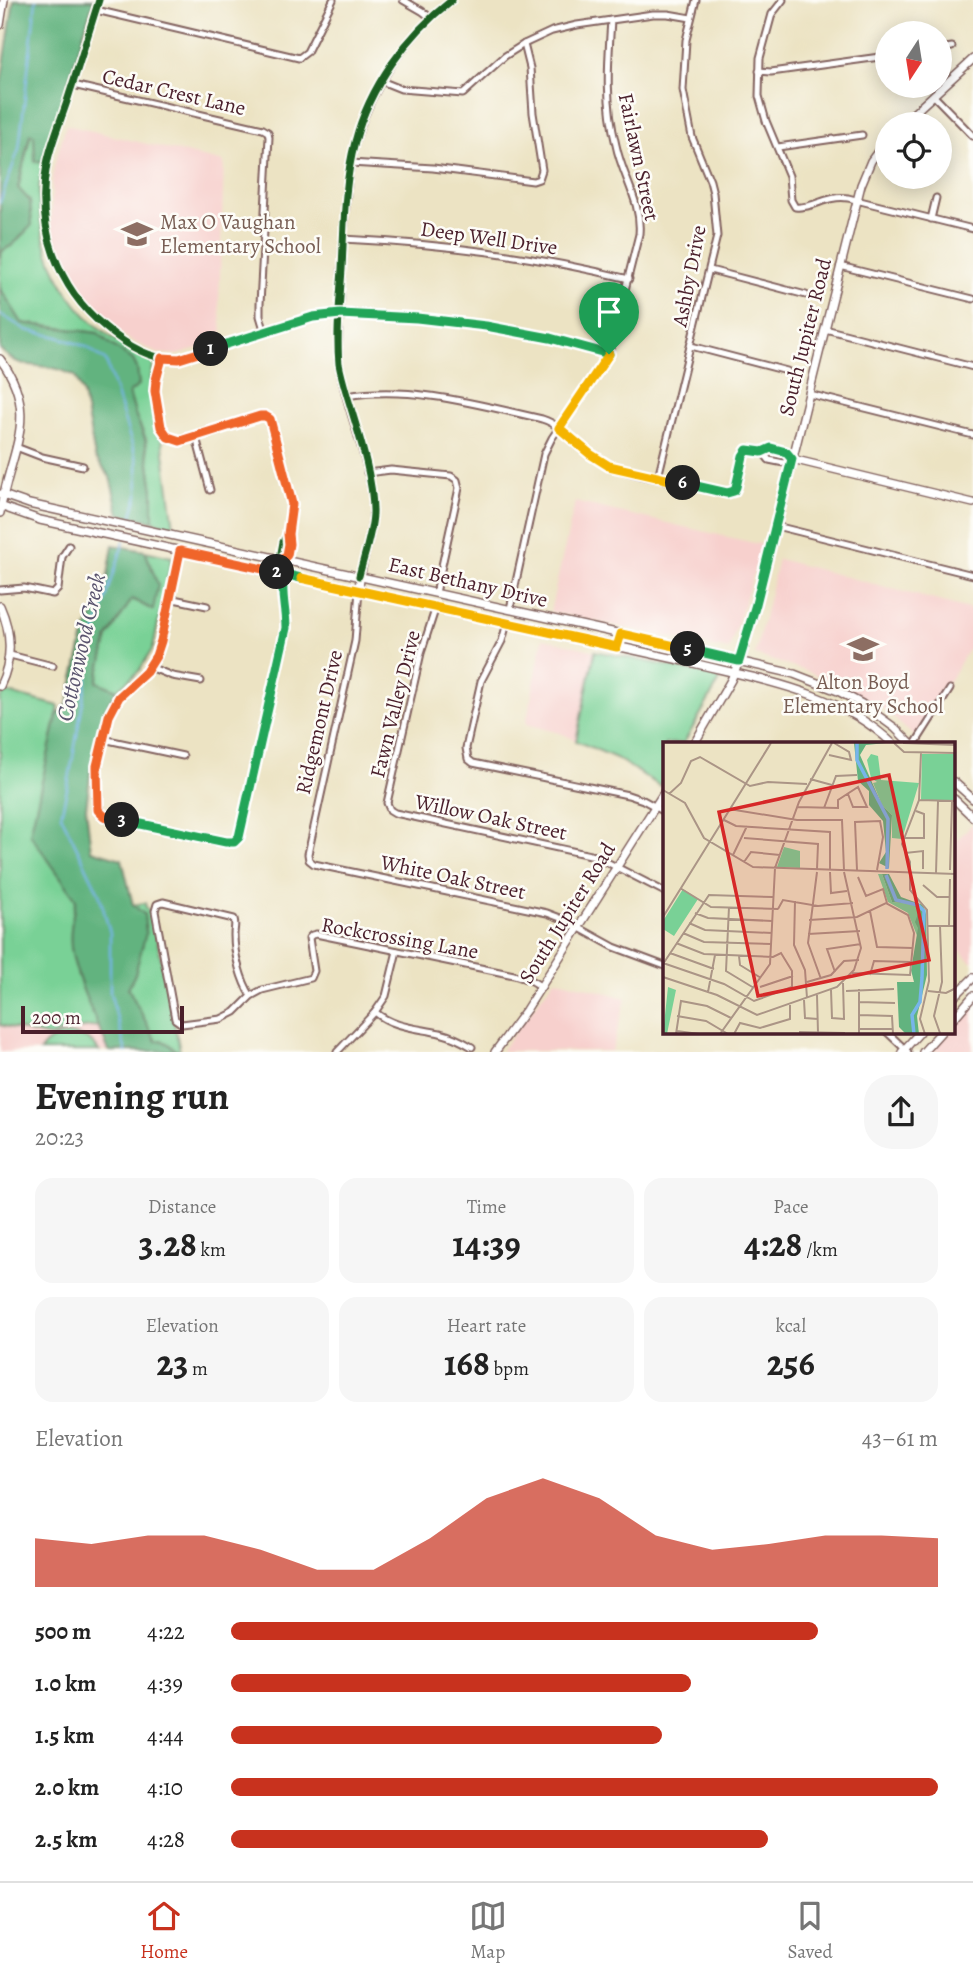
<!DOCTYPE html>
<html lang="en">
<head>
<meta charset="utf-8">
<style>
	:root { --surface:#fff; --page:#f6f6f6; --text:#222; --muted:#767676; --line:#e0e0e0; --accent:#c8321e }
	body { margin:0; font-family:Alegreya,serif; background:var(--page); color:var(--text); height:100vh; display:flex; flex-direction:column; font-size:26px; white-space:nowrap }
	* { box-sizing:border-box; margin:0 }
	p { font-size:23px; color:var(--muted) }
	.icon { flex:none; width:38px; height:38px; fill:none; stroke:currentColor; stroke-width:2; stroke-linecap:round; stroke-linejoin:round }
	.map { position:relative; height:1052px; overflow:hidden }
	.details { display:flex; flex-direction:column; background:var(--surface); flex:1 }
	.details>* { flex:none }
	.needle { width:46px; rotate:192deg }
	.buttons { position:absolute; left:875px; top:21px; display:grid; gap:14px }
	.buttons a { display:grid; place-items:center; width:77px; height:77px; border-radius:50%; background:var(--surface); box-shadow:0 4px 18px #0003; font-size:35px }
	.scale { position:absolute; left:21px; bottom:18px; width:163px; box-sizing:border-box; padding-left:7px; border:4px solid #4a1f2b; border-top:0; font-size:19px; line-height:24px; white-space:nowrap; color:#4a1f2b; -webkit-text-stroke:5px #fdfcf7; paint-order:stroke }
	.pin { position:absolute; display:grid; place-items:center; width:60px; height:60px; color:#fff; margin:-72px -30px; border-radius:50% 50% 50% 0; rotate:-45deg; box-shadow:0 0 7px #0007 }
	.pin .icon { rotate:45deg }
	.km { position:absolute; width:35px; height:35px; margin:-18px; border-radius:50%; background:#222; color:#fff; font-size:19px; line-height:35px; text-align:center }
	.round { display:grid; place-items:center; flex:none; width:74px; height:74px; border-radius:28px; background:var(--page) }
	.summary { display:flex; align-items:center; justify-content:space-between; height:119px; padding:0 35px }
	h1 { font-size:38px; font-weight:700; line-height:52px }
	.figures { display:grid; grid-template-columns:repeat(3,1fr); gap:10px; height:119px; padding:7px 35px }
	.figures div { display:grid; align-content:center; border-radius:18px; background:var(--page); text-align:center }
	.figures b { font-size:35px; font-weight:700 }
	.figures small { font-size:19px; font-weight:400 }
	.figures p { font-size:19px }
	.chart { height:196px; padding:14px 35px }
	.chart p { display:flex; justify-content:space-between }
	.chart svg { width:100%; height:126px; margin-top:7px; fill:var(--accent); opacity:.7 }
	ul { padding:0 35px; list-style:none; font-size:23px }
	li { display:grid; grid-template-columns:112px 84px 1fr; align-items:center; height:52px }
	li i { height:18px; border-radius:9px; background:var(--accent) }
	.menu { display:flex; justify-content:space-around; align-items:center; height:98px; border-top:2px solid var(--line); background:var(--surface); font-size:19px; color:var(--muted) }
	.menu a { display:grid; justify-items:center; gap:4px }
	.menu .on { color:var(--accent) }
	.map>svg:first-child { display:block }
	.built { fill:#f7d0cd }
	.green { fill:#79d196; stroke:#627860; stroke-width:2 }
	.forest { fill:#62b37f; stroke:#566955; stroke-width:2 }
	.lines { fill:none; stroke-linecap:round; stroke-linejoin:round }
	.stream { stroke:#77b5ea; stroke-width:2 }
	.street-casing { stroke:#836460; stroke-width:9 }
	.secondary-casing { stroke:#836460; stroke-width:10 }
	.street { stroke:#fff; stroke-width:5 }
	.secondary { stroke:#fff; stroke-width:7 }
	.cycleway-casing { stroke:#fdfcf7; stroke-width:11 }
	.cycleway { stroke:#1b5e20; stroke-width:7 }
	.split-1-casing { stroke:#fff; stroke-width:14 }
	.split-2-casing { stroke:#fff; stroke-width:14 }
	.split-3-casing { stroke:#fff; stroke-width:14 }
	.split-4-casing { stroke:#fff; stroke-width:14 }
	.split-5-casing { stroke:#fff; stroke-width:14 }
	.split-6-casing { stroke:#fff; stroke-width:14 }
	.split-7-casing { stroke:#fff; stroke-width:14 }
	.split-1 { stroke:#22a559; stroke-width:9 }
	.split-2 { stroke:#f0652b; stroke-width:9 }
	.split-3 { stroke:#f0652b; stroke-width:9 }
	.split-4 { stroke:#22a559; stroke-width:9 }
	.split-5 { stroke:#f5b400; stroke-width:9 }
	.split-6 { stroke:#22a559; stroke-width:9 }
	.split-7 { stroke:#f5b400; stroke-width:9 }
	.labels { text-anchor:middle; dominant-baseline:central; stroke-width:5; stroke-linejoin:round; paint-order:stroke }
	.street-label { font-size:21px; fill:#4a1f2b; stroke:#fdfcf7 }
	.education-label { font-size:21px; fill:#785e54; stroke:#fdfcf7; text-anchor:start }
	.water-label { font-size:23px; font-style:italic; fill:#5a546e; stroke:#fdfcf7 }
	.inset-river { fill:none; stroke:#77b5ea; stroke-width:3.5 }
	.inset-road { fill:none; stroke:#ab9586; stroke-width:2 }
	.view { fill:#d62828; fill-opacity:0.15; stroke:#d62828; stroke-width:3.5 }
	.inset-edge { fill:none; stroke:#4a1f2b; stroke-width:3.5 }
</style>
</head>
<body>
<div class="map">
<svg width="973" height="1052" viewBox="0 0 973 1052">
	<rect width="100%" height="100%" fill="#fdfcf7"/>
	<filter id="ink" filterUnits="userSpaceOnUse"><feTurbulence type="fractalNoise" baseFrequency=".0143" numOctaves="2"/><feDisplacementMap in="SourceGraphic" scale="14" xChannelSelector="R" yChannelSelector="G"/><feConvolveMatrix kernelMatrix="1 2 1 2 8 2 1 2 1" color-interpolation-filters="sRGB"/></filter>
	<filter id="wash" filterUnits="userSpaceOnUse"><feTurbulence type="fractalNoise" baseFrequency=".00686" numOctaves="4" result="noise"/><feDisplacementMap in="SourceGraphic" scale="28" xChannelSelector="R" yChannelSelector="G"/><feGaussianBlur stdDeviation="1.57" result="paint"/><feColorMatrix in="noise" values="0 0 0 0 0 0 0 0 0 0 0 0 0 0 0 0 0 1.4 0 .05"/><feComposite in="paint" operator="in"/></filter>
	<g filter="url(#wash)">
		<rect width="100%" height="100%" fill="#ece3c3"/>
		<g class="built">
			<path d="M66 125 224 162 219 302 223 341 177 355 157 353 130 340 111 326 80 294 61 260 51 224 52 184 54 166Z"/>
			<path d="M575 502 763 545 729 650 550 612Z"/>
			<path d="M778 559 973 610V642L915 737 882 708 852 691 806 671 755 655Z"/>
			<path d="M543 638 595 651 576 741 563 734 526 724Z"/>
			<path d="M973 823V963L954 945V843Z"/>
			<path d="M555 979 626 998 612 1051H501Z"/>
			<path d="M973 1006V1051H928L946 1032H954V1025Z"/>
			<path d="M0 1025 50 1037 63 1031 98 1026 109 1051 0 1052Z"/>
		</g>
		<g class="green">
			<path d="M31 133 34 135 35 161 43 163C41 175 38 188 39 200 42 277 85 332 155 361L151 376 156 429 162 438 174 527 153 521V491L146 439 135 414 129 393 139 385 137 368 133 360 110 344 98 333 22 323 0 288V258L3 250 13 245 18 189Z"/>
			<path d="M145 551 172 557 153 648 139 671 117 690 97 682 108 637 132 599 152 610 157 585Z"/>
			<path d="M595 651 717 676 720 680 684 743 665 744V776L660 786 616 758 576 741Z"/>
			<path d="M5 692 59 706 31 834 76 899C73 913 70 927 71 942 72 970 88 1000 98 1026L63 1031 50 1037 0 1025V699Z"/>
			<path d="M145 903 146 908 152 915 180 1051H177L167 1043 161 1040 156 1042 128 988 135 974 144 915 133 905Z"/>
			<path d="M70 1034C83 1036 92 1040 99 1051H40C47 1040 57 1036 70 1034Z"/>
		</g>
		<g class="forest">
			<path d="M14 0H94L43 163 35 161 34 135 30 134 18 188 30 201 32 225 13 245 3 250 0 258V90Z"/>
			<path d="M0 288 22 323 98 333 110 344 133 360 137 368 139 385 129 393 135 414 145 439 153 491V521L119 514 110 477 95 457 83 394 75 376C68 373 61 369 53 368 31 364 17 368 0 349Z"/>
			<path d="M113 545 145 551 158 585 153 610 132 599 108 637 97 682 117 690 104 711 91 769 86 808 91 850 122 859 133 905 144 914 146 933 135 974 128 988 156 1041 161 1040 167 1043 177 1051H109C95 1018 77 983 71 948 69 931 73 915 76 899L30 834 57 716 68 703 85 631 100 602 108 575Z"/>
		</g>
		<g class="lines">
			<g class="stream">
				<path d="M0 202 19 149 36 0"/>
				<path d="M0 314 26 330 58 337 87 347 106 361 137 461 138 495 130 522"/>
				<path d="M124 541 95 634 68 785 61 815 99 893 110 933V992L126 1052"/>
			</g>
		</g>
	</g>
	<g filter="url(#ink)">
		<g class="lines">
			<g class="street-casing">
				<g id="street">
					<path d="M99 0C89 30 80 61 70 91 63 115 53 138 48 162 35 222 56 286 103 326 123 343 150 361 179 359L313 317 340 314 417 318 486 326 550 338 609 354"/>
					<path d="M403 0 422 11 431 18"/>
					<path d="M783 0 772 14 760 58 759 96 766 121 789 176 791 200 795 207C814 209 825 195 848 198L973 229"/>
					<path d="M96 10 299 58 307 52 333 0"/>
					<path d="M940 49 952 47"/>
					<path d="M759 71 771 72 887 56"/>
					<path d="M381 81 401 89 463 94 505 56 524 44 552 31 577 25 653 14H668L691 18"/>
					<path d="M73 85 263 129 268 132 269 137 260 304V316L265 333"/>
					<path d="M933 95 973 136"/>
					<path d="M778 147 862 135"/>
					<path d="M350 163 433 168 533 181 539 179 542 170 533 113 530 68 524 44"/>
					<path d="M931 219 936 198"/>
					<path d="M343 239C443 244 532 255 629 279"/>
					<path d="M840 266 973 299"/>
					<path d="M710 270 806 295"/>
					<path d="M825 329 973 367"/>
					<path d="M691 346 787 371"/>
					<path d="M162 358 156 380 155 391 161 427 168 437 179 441 260 416H265L270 419 292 504 289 530 283 542 281 553 283 559C289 551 289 543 288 534"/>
					<path d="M809 394 973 435"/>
					<path d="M347 396C411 385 480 405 542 419 568 427 583 455 608 465 643 480 688 481 725 493H731C743 483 736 459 746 451 750 447 760 452 768 450 778 447 786 452 792 459L784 463 769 460 762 451"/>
					<path d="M196 437 210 490"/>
					<path d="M16 447 42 457 83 466"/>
					<path d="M367 473 391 470 451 476 457 480 459 488 436 593"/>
					<path d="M658 477 717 236 713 193 710 181 692 137 683 90 686 40 696 0"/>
					<path d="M776 526 973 575"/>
					<path d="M180 551C176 568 172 585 168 603 165 621 163 639 156 655 147 677 126 685 114 704 103 722 86 802 104 816L226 842H234L239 837 286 628 282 595 284 574"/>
					<path d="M0 590 24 588 53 594 58 589 62 557 69 546"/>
					<path d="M359 590 355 641 308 854 309 860 314 864 547 913 563 919 614 947 665 966"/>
					<path d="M169 598 207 606"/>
					<path d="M433 607 434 613 421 653 387 803 390 810 395 813 595 856 665 892"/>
					<path d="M510 609 544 454 552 438 609 354 639 234C642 202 622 176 616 145 605 101 608 65 611 20"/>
					<path d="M507 623 502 641 481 681 466 748 468 759 473 763 628 795 643 800 665 812"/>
					<path d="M10 655 53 666"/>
					<path d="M150 667 172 676 201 681"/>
					<path d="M103 739 183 756"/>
					<path d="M915 744 950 689"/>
					<path d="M251 996C241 981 234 954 234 935 234 928 236 925 234 919L163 902 157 904 155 911 175 1019 182 1024 221 1019 235 1012 251 996 262 990 311 978 314 971 309 938 312 935 316 934 514 975 532 981 542 987"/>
					<path d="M375 1012C394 1028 418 1028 440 1033 452 1036 462 1041 472 1047"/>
					<path d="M887 1032 908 1052"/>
					<path d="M337 1052 375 1012 386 996 397 951"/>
				</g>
			</g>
			<g class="secondary-casing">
				<g id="secondary">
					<path d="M0 25 4 0"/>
					<path d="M902 124 973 59"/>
					<path d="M0 359C42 415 9 453 0 513"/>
					<path d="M792 459 973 503"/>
					<path d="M0 494 29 504 621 634 794 674 838 691 862 704 895 728 911 744"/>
					<path d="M0 506 40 520 689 662C761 680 838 691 893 744"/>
					<path d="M359 590C360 562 374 534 373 506 370 457 347 412 339 364L338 347C340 302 342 258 345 213 347 188 349 163 356 139 372 85 407 35 452 0"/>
					<path d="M0 606C12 633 13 659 0 686"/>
					<path d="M694 744 731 680 742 654 763 578 861 185 871 161 887 139"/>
					<path d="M954 782 973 799"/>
					<path d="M954 799 973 817"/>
					<path d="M954 997 973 978"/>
					<path d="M954 1018 973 996"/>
					<path d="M495 1052 526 1010 665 791"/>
					<path d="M902 1052 920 1032"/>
					<path d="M923 1052 941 1032"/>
				</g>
			</g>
			<use href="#street" class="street"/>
			<use href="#secondary" class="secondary"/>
			<g class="cycleway-casing">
				<g id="cycleway">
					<path d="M99 0C89 31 80 62 70 92 63 116 52 139 47 164 35 225 57 288 105 327 126 345 154 363 182 358L313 317 340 314"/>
					<path d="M162 358 156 380 155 391 161 427 168 437 179 441 260 416H265L270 419 292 504 289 530 283 542 281 553 283 559C289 551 289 543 288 534"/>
					<path d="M359 576C364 556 372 534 373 514 374 478 357 429 347 395 344 385 341 375 339 364 336 333 340 300 342 269 344 227 344 183 355 142 369 87 407 35 452 0"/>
				</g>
			</g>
			<use href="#cycleway" class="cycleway"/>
		</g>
	</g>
	<g class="lines" filter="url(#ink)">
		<g class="split-1-casing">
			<path id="split-1" d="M211 349 313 317 340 314 417 318 486 326 550 338 609 354"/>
		</g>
		<g class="split-2-casing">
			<path id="split-2" d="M211 349 179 359 162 358 156 380 155 391 161 427 168 437 180 441 260 416H265L270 419 292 504 288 534 289 544 287 555 283 559 284 574 277 572"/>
		</g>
		<g class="split-3-casing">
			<path id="split-3" d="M122 820 104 816 98 810 97 766 109 716 119 697 146 672 156 656 161 641 180 551 277 572"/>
		</g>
		<g class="split-4-casing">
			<path id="split-4" d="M122 820 226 842H234L239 837 286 628C286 609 280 592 284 574L301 578"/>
		</g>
		<g class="split-5-casing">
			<path id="split-5" d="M301 578 617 647 621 634 688 649"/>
		</g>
		<g class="split-6-casing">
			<path id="split-6" d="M683 483 727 493 734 491 736 487 743 456 747 450 762 452 771 448 786 452 792 459 756 604 739 661 688 649"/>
		</g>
		<g class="split-7-casing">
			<path id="split-7" d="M609 354 559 428 590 454 609 466 683 483"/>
		</g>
		<use href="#split-1" class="split-1"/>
		<use href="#split-2" class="split-2"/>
		<use href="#split-3" class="split-3"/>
		<use href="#split-4" class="split-4"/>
		<use href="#split-5" class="split-5"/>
		<use href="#split-6" class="split-6"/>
		<use href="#split-7" class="split-7"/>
	</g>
	<defs>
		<g id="school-bare" transform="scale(2.415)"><path d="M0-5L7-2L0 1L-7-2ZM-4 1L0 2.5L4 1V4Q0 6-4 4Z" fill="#8d6e63" stroke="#fdfcf7" stroke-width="2.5" paint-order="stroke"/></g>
	</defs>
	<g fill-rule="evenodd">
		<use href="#school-bare" x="137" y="234"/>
		<use href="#school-bare" x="863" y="649"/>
	</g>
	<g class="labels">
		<g class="street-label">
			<text transform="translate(174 92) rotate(13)">Cedar Crest Lane</text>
			<text transform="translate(639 157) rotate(78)">Fairlawn Street</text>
			<text transform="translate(489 238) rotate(8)">Deep Well Drive</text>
			<text transform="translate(689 276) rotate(-79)">Ashby Drive</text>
			<text transform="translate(805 337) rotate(-76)">South Jupiter Road</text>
			<text transform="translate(468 582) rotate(13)">East Bethany Drive</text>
			<text transform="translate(395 704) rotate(-76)">Fawn Valley Drive</text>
			<text transform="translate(319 722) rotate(-77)">Ridgemont Drive</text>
			<text transform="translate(491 817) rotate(12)">Willow Oak Street</text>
			<text transform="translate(453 877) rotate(12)">White Oak Street</text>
			<text transform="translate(567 913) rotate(-58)">South Jupiter Road</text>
			<text transform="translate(400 938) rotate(10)">Rockcrossing Lane</text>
		</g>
		<g class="education-label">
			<text x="160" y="222">Max O Vaughan<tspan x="160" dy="24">Elementary School</tspan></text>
			<text x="863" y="682" text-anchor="middle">Alton Boyd<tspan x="863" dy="24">Elementary School</tspan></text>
		</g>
		<g class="water-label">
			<text transform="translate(81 647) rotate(-77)">Cottonwood Creek</text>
		</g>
	</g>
	<g transform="translate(663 742)">
		<rect width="292" height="292" fill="#ece3c3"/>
		<path d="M208 12 215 14 218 38 256 41 239 97 229 96V73L219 63 210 41 214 40 208 36 204 18ZM259 12H292V58H258ZM121 105 137 109V126L114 125ZM215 132H219L229 160 250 162 257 169 255 196 245 171 225 160ZM20 147 35 157 11 194 0 187V179ZM5 245 13 248 4 292H0Z" fill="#79d196"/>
		<path d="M191 1H223L203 3 197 13 219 63 229 73 226 126 216 121 223 110 220 79 206 63V49L195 39ZM219 132H226L238 155 260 163 263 172 264 233 254 274 256 292H243L236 285 234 240H251L248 228 255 186 252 180 256 169 250 162 229 160Z" fill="#62b37f"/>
		<path class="inset-river" d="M194 1V18L225 77 224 127M223 133 233 158 255 163 261 169 259 236 257 260 249 273 251 292"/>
		<path class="inset-road" d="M231 1 241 10 293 11M240 1 293 3M258 11 256 58 239 102 247 120V148L264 168 266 239 257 277 262 292M166 13 188 18 186 10 171 1M147 37 169 43M0 48 22 61 41 96 90 125 293 132M6 52 18 41 28 19 37 15 87 44 105 40 144 42M256 58 293 59M134 65 175 66V58L195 45 204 65H190L185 52M161 66 173 34 194 33M66 67 134 78H179L181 128M61 78 73 84 167 90V128M81 96 155 102 154 127M241 96H261V72L253 69M242 111 260 109V127M70 113 84 84M81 120 88 110 117 113M194 128 192 80 217 79 220 95 214 128M287 128 289 59M154 130 145 201 158 237M167 130 168 151 184 149M273 131 275 59M195 135 203 154 220 147 224 161M260 143 274 155H287M17 146 48 165 115 167M132 159 131 203 142 228 144 256M66 165 63 229 91 246M115 167 120 158 155 164 190 161M207 169 214 205 250 206M32 171 45 176 109 179M0 175 108 1M146 178 194 175 223 161 245 173 251 191 247 233 189 231M26 181 42 188 109 191M264 184H293M286 184 287 137M20 191 41 200 108 202M145 192 197 189M7 211 51 227M76 214 77 223 98 236M0 221 61 242 91 259 129 245V229L118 211 110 215 41 212 13 201M0 222 46 153 110 155M172 230 164 207 198 202M207 233 211 219 248 220M0 235 54 253 94 273 174 245 191 228 198 206 181 130M144 240 168 233 181 219 196 218M97 245 130 234M168 248 169 276 181 277 180 241M183 249 231 247M265 249 283 251 293 246M45 250 52 213M154 253 155 291M141 258 142 276 155 277M196 260 232 261M196 273 229 274 230 292M14 274 43 279 65 292M196 287H230M14 289 36 292M136 290 182 291M277 291 271 274 279 240 277 184M13 292 18 259 44 264 68 276M57 292 107 222 112 126 136 60 169 1M71 292 77 281 97 286 127 277V263M196 292V247"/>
		<path class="view" d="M226 33 266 218 95 254 56 70Z"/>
		<rect width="292" height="292" class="inset-edge"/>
	</g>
</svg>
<div class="buttons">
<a><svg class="needle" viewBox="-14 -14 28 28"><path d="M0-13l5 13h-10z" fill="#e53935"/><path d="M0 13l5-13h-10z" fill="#767676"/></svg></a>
<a><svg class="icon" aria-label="locate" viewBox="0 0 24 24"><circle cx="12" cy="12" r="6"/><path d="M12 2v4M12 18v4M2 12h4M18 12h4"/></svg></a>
</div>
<div class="scale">200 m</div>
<div class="pin" style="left:609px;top:354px;background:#1e9e55"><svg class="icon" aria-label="arrive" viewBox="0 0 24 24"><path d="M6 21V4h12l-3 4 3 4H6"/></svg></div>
<b class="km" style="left:211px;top:349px">1</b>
<b class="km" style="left:277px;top:572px">2</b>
<b class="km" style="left:122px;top:820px">3</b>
<b class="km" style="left:688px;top:649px">5</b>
<b class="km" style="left:683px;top:483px">6</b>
</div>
<section class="details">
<div class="summary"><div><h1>Evening run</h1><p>20:23</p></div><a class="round"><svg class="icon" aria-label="share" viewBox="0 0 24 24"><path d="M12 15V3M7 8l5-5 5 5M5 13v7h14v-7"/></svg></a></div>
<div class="figures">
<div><p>Distance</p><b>3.28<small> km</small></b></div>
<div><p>Time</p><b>14:39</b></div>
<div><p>Pace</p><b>4:28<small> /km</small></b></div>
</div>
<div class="figures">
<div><p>Elevation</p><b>23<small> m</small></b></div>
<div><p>Heart rate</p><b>168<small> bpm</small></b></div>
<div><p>kcal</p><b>256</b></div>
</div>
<div class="chart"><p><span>Elevation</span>43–61 m</p>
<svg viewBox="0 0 160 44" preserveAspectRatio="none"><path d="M0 44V27L10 29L20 26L30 26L40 31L50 38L60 38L70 27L80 13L90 6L100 13L110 26L120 31L130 29L140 26L150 26L160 27V44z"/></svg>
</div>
<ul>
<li><b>500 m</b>4:22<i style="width:83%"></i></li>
<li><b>1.0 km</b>4:39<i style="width:65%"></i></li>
<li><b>1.5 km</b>4:44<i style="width:61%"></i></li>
<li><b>2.0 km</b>4:10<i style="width:100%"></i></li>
<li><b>2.5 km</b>4:28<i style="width:76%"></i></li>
</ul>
</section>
<nav class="menu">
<a class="on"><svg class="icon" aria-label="home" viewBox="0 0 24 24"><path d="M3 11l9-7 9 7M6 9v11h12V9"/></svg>Home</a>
<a><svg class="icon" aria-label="map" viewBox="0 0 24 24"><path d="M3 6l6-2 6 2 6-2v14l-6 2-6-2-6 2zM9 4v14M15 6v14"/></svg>Map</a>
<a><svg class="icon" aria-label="saved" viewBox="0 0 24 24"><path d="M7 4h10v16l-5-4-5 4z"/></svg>Saved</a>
</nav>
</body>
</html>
